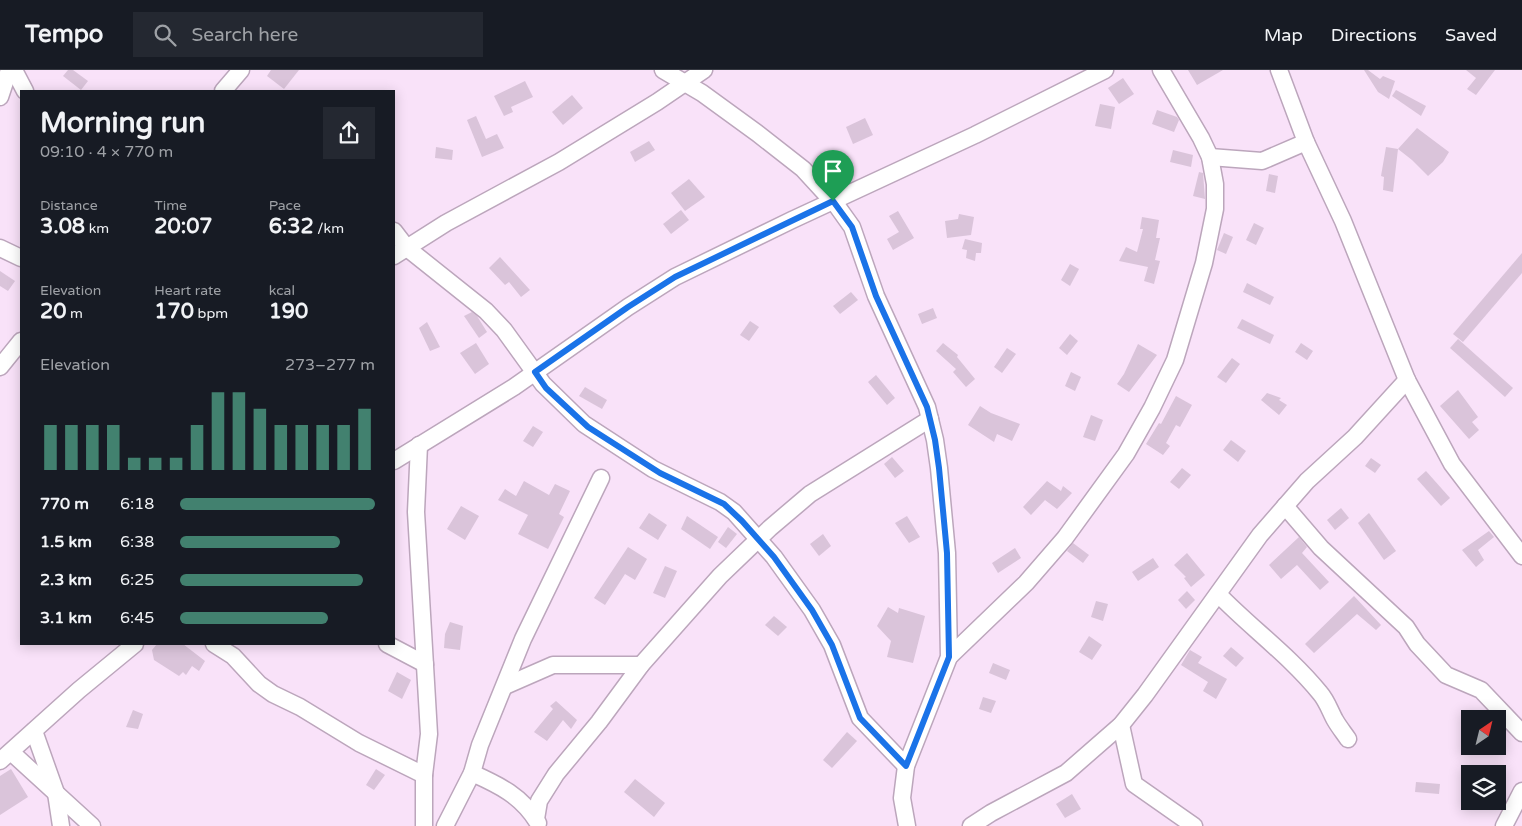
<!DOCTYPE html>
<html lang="en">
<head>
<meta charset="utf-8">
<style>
	:root { --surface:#171b24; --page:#242831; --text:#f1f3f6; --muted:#9ea1a6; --line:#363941; --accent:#42816f }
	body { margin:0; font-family:"Varela Round",sans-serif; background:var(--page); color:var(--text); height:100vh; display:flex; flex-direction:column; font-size:19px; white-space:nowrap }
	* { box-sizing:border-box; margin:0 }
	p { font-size:16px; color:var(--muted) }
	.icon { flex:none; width:28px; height:28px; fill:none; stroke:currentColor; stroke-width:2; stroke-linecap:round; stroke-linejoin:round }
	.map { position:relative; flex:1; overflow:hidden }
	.side { position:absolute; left:20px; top:20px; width:375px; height:555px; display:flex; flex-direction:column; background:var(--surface); border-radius:0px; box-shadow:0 2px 12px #0003 }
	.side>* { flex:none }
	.needle { width:32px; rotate:35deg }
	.controls { position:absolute; left:1461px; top:640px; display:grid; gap:10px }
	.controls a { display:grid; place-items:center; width:45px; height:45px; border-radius:0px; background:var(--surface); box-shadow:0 2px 12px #0003; font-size:25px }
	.pin { position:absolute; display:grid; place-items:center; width:42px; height:42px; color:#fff; margin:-51px -21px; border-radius:50% 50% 50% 0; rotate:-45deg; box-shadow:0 0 5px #0007 }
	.pin .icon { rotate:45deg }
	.round { display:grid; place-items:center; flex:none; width:52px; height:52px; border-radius:0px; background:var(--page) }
	.summary { display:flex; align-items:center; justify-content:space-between; height:85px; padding:0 20px }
	h1 { font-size:28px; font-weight:800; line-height:38px }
	.metrics { display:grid; grid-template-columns:repeat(3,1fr); gap:8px; height:85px; padding:5px 20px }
	.metrics div { display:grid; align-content:center }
	.metrics b { font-size:21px; font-weight:800 }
	.metrics small { font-size:14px; font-weight:400 }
	.metrics p { font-size:14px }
	.chart { height:140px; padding:10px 20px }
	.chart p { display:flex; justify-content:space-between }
	.chart svg { width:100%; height:90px; margin-top:5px; stroke:var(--accent); stroke-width:6 }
	ul { padding:0 20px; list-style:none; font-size:16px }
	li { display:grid; grid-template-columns:80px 60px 1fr; align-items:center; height:38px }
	li i { height:12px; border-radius:6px; background:var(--accent) }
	header { display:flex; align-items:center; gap:30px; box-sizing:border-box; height:70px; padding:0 25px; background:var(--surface); border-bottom:1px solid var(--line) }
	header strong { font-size:24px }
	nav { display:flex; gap:28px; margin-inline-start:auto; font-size:18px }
	.search { width:350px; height:45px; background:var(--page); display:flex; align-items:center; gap:12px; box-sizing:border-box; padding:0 18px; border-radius:0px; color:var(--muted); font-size:19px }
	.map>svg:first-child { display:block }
	.building { fill:#dac4da }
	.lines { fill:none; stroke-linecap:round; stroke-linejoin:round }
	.minor-casing { stroke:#bca6bc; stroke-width:19 }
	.minor { stroke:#fff; stroke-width:16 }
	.route-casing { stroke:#fff; stroke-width:10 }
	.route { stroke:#1a73e8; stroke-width:6 }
</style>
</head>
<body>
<header>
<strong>Tempo</strong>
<div class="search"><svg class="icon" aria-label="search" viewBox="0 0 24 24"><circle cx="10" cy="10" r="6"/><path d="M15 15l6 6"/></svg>Search here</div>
<nav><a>Map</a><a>Directions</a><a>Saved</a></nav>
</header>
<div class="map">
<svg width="1522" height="756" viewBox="0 0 1522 756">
	<rect width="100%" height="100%" fill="#f9e2f9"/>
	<g class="building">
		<path d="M68 0H73L88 11 81 20 63 6Z"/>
		<path d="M271 0H299L284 19 267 6Z"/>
		<path d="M1188 0H1223L1197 15Z"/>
		<path d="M1364 0H1368L1380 9 1383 6 1395 11 1389 29 1378 22Z"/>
		<path d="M1466 0H1495L1476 25 1467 19 1476 8Z"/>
		<path d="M1123 8 1134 24 1119 34 1108 18Z"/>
		<path d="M525 11 533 27 511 37 513 42 504 46 494 26Z"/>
		<path d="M1396 20 1426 36 1421 46 1392 26Z"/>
		<path d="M572 25 583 38 563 55 552 42Z"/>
		<path d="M1100 34 1115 37 1111 59 1095 56Z"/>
		<path d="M1157 40 1177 47 1179 50 1174 62 1152 54Z"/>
		<path d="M476 46 486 69 497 64 504 78 482 87 467 50Z"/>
		<path d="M865 48 873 65 853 74 846 57Z"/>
		<path d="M1417 58 1449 82 1443 92 1428 106 1412 90 1398 79Z"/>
		<path d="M649 71 655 80 635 92 630 82Z"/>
		<path d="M436 77 453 80 452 90 435 88Z"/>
		<path d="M1386 77 1398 79 1393 122 1383 120 1384 107 1381 106Z"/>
		<path d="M1173 80 1193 85 1191 97 1170 92Z"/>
		<path d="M1199 102 1203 103 1205 129 1193 126Z"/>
		<path d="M1269 104 1278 106 1275 123 1266 121Z"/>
		<path d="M689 109 705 127 685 141 671 123Z"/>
		<path d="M681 140 689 150 671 164 663 154Z"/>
		<path d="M898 141 914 168 893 180 887 169 899 162 889 146Z"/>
		<path d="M959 144 974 147 971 165 947 168 945 151 958 149Z"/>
		<path d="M1142 147 1159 150 1156 168H1160L1155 190 1160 191 1154 214 1144 211 1148 197 1119 191 1126 177 1137 182 1143 159H1140Z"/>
		<path d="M1254 153 1264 158 1256 175 1246 170Z"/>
		<path d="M1224 163 1233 167 1226 184 1217 180Z"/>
		<path d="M965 169 982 173 981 183H976L975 191 966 188 967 180 962 179Z"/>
		<path d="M1522 183V203L1463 272 1453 264Z"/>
		<path d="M500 187 530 220 521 227 509 212 505 215 489 198Z"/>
		<path d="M1070 194 1079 199 1070 216 1061 210Z"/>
		<path d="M0 201 15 211 8 221 0 216Z"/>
		<path d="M1247 213 1274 227 1270 235 1243 222Z"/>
		<path d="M851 222 858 230 840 244 833 236Z"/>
		<path d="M933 238 937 248 922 254 918 244Z"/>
		<path d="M472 242 477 246 487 262 479 268 464 246Z"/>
		<path d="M1242 249 1274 265 1270 274 1237 258Z"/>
		<path d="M750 251 759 257 749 271 740 265Z"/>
		<path d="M427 252 440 277 430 281 419 258Z"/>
		<path d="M1070 264 1078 271 1067 285 1059 278Z"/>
		<path d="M1458 269 1513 318 1505 327 1450 278Z"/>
		<path d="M476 273 489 294 475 304 460 283Z"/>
		<path d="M943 273 958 285 957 287 975 309 966 317 953 302 956 299 936 281Z"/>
		<path d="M1301 273 1313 281 1307 290 1295 282Z"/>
		<path d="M1138 274 1157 285 1129 322 1117 314 1124 304Z"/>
		<path d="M1007 278 1016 284 1002 303 994 297Z"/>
		<path d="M1232 288 1240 294 1226 313 1217 307Z"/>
		<path d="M1071 302 1081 307 1075 321 1065 316Z"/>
		<path d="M876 305 895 328 887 335 868 312Z"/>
		<path d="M585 317 607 330 602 339 579 326Z"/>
		<path d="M1458 320 1478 347 1472 352 1479 360 1469 369 1440 336Z"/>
		<path d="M1267 323 1281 328 1279 330 1287 335 1279 345 1261 330Z"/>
		<path d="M1176 326 1192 335 1180 357 1176 355 1166 373 1170 376 1163 385 1146 374 1159 353 1161 354Z"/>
		<path d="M980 336 991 343 1020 354 1012 371 997 364 994 372 968 355Z"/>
		<path d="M1091 345 1103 350 1095 371 1083 367Z"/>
		<path d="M533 356 543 362 533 377 523 371Z"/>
		<path d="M1231 370 1246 381 1238 392 1223 380Z"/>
		<path d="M892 387 904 401 895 408 884 394Z"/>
		<path d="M1371 388 1381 395 1375 403 1365 396Z"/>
		<path d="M1182 398 1191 405 1179 419 1170 412Z"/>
		<path d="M1426 401 1450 428 1441 436 1417 409Z"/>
		<path d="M524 411 549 425 555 414 570 421 559 444 564 447 548 479 518 464 528 445 498 430 505 419 516 426Z"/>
		<path d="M1047 411 1061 421 1063 416 1072 423 1057 439 1045 430 1031 445 1023 437Z"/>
		<path d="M461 436 479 446 465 470 447 459Z"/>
		<path d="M1341 438 1349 448 1335 460 1327 450Z"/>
		<path d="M649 443 667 455 658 470 639 458Z"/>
		<path d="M1369 443 1396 481 1384 490 1358 453Z"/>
		<path d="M687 446 718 467 710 479 681 459Z"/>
		<path d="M907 446 920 467 909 473 895 453Z"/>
		<path d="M728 457 737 464 726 478 718 472Z"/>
		<path d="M1489 461 1494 467 1478 480 1484 490 1476 497 1462 480Z"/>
		<path d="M823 464 831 476 819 486 810 474Z"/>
		<path d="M1299 467 1307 477 1302 483 1329 512 1320 520 1297 495 1281 509 1269 495Z"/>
		<path d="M1073 473 1089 485 1083 493 1067 481Z"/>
		<path d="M628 477 647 489 635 510 625 504 605 535 594 528Z"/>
		<path d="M1015 478 1021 488 998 503 992 493Z"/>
		<path d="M1187 483 1205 505 1191 517 1184 508 1186 507 1174 495Z"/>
		<path d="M1153 488 1159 497 1138 511 1132 502Z"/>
		<path d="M665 496 677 501 665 528 653 523Z"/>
		<path d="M1187 521 1195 530 1186 539 1178 530Z"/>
		<path d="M1354 526 1381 555 1376 560 1357 544 1314 583 1305 574Z"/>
		<path d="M1096 531 1108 534 1103 551 1091 547Z"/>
		<path d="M888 537 898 543 899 538 925 546 913 593 887 587 891 571 877 556Z"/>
		<path d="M774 546 787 557 778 566 765 555Z"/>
		<path d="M450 552 463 556 460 580 444 578 445 564Z"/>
		<path d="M1089 566 1102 575 1092 590 1079 582Z"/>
		<path d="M157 574H183L205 591 199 601 192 596 186 605 183 602 179 606 154 590 152 580Z"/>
		<path d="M1231 577 1244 588 1236 597 1223 586Z"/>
		<path d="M1190 580 1202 587 1198 593 1227 609 1216 629 1203 621 1208 612 1181 595Z"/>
		<path d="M993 593 1010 600 1006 610 989 603Z"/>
		<path d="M397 602 411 610 402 629 388 621Z"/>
		<path d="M983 627 996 631 991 643 979 639Z"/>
		<path d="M556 631 577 650 571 659 563 650 547 671 534 662 553 639 550 636Z"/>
		<path d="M133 640 143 644 138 659 126 657Z"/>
		<path d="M847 662 857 671 832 698 823 690Z"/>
		<path d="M11 699 28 727 0 745V706Z"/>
		<path d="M376 699 385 705 374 720 366 715Z"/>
		<path d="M635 709 665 733 654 747 624 722Z"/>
		<path d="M1416 712 1440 714 1439 724 1415 722Z"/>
		<path d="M1072 724 1081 739 1065 748 1056 734Z"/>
	</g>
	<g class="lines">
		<g class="minor-casing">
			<g id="minor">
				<path d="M14 0 25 21"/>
				<path d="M663 0 702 23 757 63 803 99 837 136 852 157 876 226 927 337 935 370 939 398 947 483 949 587 906 696 902 728 907 756"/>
				<path d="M1279 0 1306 72 1343 151 1407 310 1452 394 1522 486"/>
				<path d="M223 21 241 0"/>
				<path d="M0 27 9 0"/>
				<path d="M1210 87 1262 91 1306 72"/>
				<path d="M394 161 407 178 486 241 504 260 543 314 584 354 653 399 720 432 734 442 774 487 812 540 832 575 860 648 906 696"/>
				<path d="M0 178 21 188"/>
				<path d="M394 186 446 153 559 92 657 32 704 0"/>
				<path d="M0 297 21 271"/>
				<path d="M419 375 416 442 429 664 424 705V756"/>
				<path d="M394 391 514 317 628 237 675 207 792 150 975 65 1105 0"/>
				<path d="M1285 436 1321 478 1406 557 1417 574 1446 605 1481 620 1522 663"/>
				<path d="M1218 524C1251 558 1290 586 1320 623 1327 631 1330 641 1335 650 1339 657 1344 663 1348 669"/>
				<path d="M214 574 233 586 259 614 273 624 300 637 359 673 424 705"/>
				<path d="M387 574 425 594"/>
				<path d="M949 587 1026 513 1065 468 1126 384 1152 338 1175 290 1204 193 1215 139V114L1210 87 1201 68 1161 0"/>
				<path d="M505 616 553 595H641"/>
				<path d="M1121 655 1134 714 1194 756"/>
				<path d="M34 661 56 723 61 756"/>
				<path d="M11 682 92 756"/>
				<path d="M0 691 79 620 135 574"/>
				<path d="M472 703C499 715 522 726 538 753"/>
				<path d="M536 749 539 731 556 704 599 652 641 595 720 506 770 458 810 424 930 349"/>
				<path d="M445 756 472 703 480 675 523 569 601 408"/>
				<path d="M971 756 991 743 1066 703 1121 655 1145 625 1260 465 1307 411 1355 367 1407 310"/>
				<path d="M1504 756 1522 721"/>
			</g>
		</g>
		<use href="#minor" class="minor"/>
	</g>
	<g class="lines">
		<g class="route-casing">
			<path id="route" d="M833 131 852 157 876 226 927 337 935 370 939 398 947 483 949 587 906 696 860 648 832 575 812 540 774 487 742 451 724 434 660 403 588 357 546 318 535 302 628 237 675 207Z"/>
		</g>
		<use href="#route" class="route"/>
	</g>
</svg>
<div class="controls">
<a><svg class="needle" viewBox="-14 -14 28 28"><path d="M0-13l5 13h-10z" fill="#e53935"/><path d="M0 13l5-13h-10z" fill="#9ea1a6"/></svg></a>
<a><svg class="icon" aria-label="layers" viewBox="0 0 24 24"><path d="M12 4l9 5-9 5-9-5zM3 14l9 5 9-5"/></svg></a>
</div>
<div class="pin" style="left:833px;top:131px;background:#1e9e55"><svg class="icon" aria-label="arrive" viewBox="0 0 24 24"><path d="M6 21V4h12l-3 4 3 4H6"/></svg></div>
<section class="side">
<div class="summary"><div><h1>Morning run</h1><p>09:10 · 4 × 770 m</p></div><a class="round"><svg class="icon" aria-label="share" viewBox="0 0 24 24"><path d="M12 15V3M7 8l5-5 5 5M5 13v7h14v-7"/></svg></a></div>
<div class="metrics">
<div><p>Distance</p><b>3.08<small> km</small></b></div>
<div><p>Time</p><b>20:07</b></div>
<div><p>Pace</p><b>6:32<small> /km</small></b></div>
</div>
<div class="metrics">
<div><p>Elevation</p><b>20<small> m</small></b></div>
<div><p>Heart rate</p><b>170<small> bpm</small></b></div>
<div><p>kcal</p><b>190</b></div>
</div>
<div class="chart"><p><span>Elevation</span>273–277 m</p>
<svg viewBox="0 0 160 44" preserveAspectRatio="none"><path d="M5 44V22M15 44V22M25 44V22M35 44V22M45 44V38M55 44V38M65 44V38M75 44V22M85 44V6M95 44V6M105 44V14M115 44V22M125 44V22M135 44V22M145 44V22M155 44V14"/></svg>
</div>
<ul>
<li><b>770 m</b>6:18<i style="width:100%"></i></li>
<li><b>1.5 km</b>6:38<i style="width:82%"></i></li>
<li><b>2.3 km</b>6:25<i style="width:94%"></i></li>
<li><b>3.1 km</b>6:45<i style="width:76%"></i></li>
</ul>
</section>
</div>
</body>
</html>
